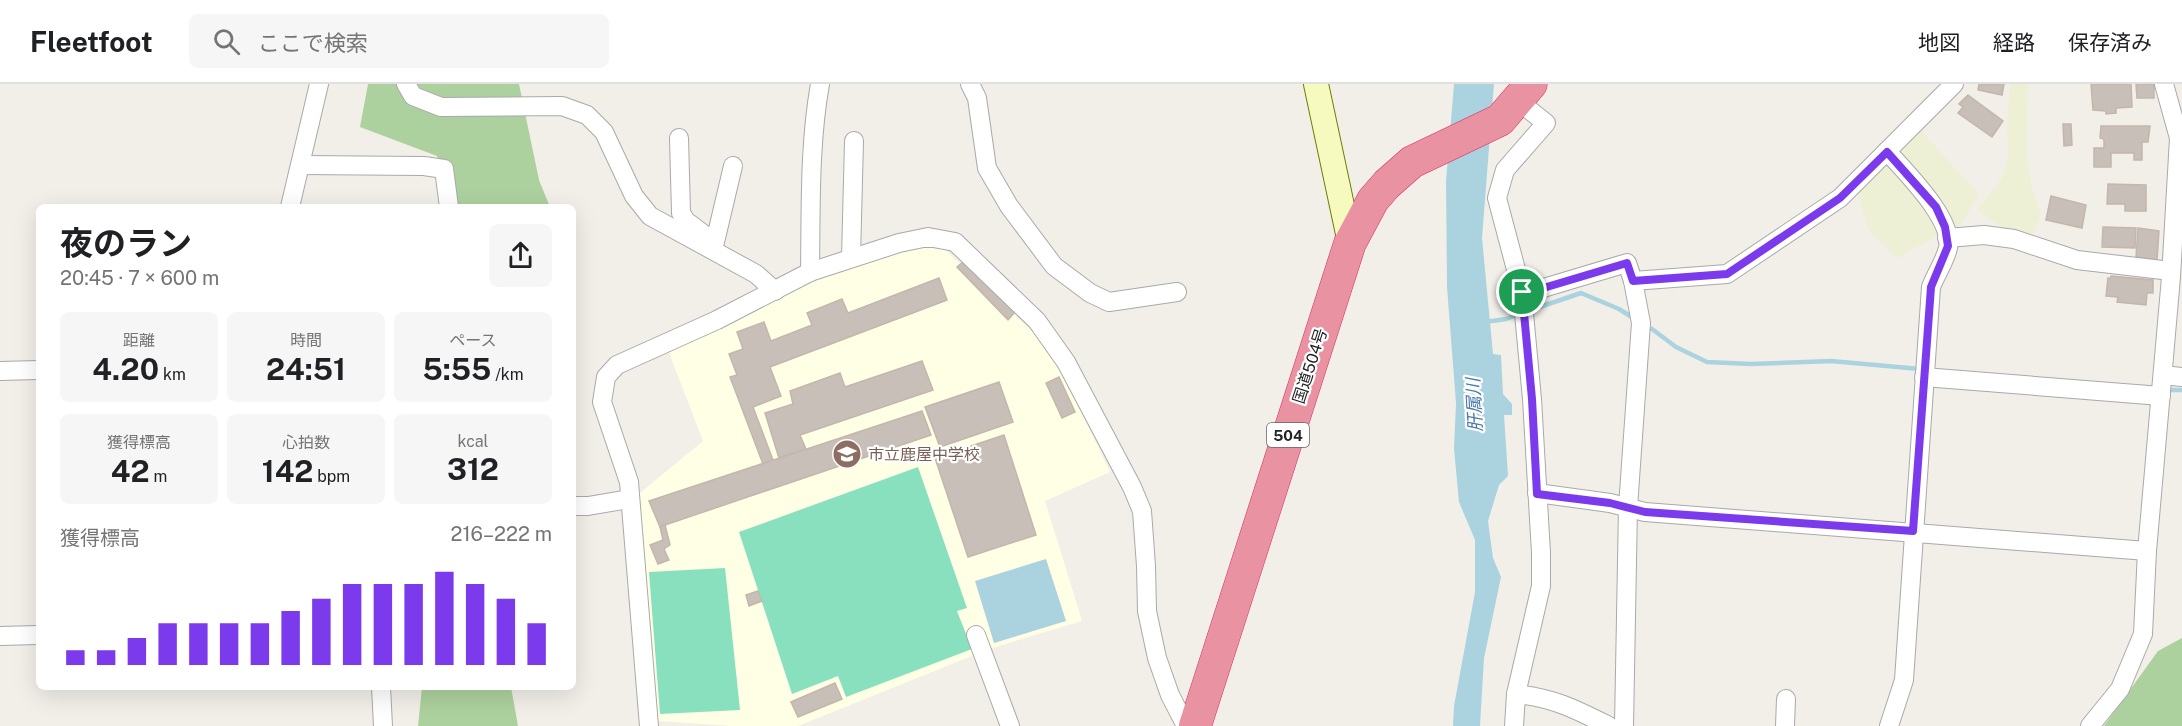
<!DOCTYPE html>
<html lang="ja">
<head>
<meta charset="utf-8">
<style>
	:root { --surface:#fff; --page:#f6f6f6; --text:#202124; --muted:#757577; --line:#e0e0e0; --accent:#7c3aed }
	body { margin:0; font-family:"Public Sans","Noto Sans JP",sans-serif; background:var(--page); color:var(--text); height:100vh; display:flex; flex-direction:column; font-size:22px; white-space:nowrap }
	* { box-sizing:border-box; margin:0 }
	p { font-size:20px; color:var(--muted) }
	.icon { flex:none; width:33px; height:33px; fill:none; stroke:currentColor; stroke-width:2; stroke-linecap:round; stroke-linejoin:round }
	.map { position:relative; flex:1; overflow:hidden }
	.drawer { position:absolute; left:36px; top:120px; width:540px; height:486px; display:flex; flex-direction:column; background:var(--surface); border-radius:9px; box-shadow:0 6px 24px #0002 }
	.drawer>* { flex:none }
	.pin { position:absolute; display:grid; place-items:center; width:51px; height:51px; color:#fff; margin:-26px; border:3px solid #fff; border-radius:50%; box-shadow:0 2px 6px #0007 }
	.round { display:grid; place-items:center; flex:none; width:63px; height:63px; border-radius:9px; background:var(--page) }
	.summary { display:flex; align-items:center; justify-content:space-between; height:102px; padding:0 24px }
	h1 { font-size:33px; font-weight:700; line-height:45px }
	.figures { display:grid; grid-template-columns:repeat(3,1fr); gap:9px; height:102px; padding:6px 24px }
	.figures div { display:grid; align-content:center; border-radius:9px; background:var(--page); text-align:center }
	.figures b { font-size:30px; font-weight:700 }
	.figures small { font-size:16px; font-weight:400 }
	.figures p { font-size:16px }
	.chart { height:168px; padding:12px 24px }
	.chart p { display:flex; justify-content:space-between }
	.chart svg { width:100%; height:108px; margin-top:6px; stroke:var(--accent); stroke-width:6 }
	header { display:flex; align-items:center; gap:36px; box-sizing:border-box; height:84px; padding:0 30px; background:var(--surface); border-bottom:2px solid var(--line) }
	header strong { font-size:28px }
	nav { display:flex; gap:33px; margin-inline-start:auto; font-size:21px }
	.search { width:420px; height:54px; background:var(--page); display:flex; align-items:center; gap:15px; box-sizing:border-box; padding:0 21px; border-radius:9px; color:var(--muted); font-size:22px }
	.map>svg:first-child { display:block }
	.education { fill:#ffffe5 }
	.farmland { fill:#eef0d5 }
	.forest { fill:#add19e }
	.pitch { fill:#88e0be }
	.water { fill:#aad3df }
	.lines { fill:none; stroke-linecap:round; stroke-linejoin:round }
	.stream { stroke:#aad3df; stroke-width:4.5 }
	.building { fill:#c7bfb8; stroke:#c4b6ab; stroke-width:1.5 }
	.street-casing { stroke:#a9a9a9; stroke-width:20 }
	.secondary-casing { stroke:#707d05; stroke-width:26 }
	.highway-casing { stroke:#dc2a67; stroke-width:33 }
	.street { stroke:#fff; stroke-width:18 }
	.secondary { stroke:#f7fabf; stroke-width:24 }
	.highway { stroke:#e892a2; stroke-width:32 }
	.route-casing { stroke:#fff; stroke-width:12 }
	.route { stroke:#7c3aed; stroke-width:8 }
	.labels { text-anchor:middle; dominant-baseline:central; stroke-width:4.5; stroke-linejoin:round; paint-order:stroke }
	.shield { fill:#fff; stroke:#646464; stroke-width:1.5 }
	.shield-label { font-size:15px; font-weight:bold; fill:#222 }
	.street-label { font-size:16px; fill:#222; stroke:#fff }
	.education-label { font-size:16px; fill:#785e54; stroke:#fff; text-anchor:start }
	.water-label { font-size:18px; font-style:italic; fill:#4a7aab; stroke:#fff }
</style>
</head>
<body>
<header>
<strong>Fleetfoot</strong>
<div class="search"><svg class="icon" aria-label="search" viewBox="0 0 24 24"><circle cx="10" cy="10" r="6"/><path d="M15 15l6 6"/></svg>ここで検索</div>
<nav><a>地図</a><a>経路</a><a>保存済み</a></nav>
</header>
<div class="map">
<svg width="2182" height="642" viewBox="0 0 2182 642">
	<rect width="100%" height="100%" fill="#f2efe9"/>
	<path class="education" d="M910 163H942L1032 247 1057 277 1110 388 1045 417 1082 537 989 565 798 642H731L658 637 634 414 703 357 668 266 816 193Z"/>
	<g class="farmland">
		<path d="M2010 0H2028L2027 73 2032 103 2041 130 2032 152 2003 145 1977 126 2001 96 2008 74 2007 35Z"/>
		<path d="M1920 46 1979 110 1959 143 1950 142 1896 70Z"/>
		<path d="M1888 77 1930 128 1939 147 1937 152 1897 174 1868 145 1857 106Z"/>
	</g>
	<g class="forest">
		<path d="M368 0H519L539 96 550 123H450L437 72 360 43Z"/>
		<path d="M2182 554V642H2104L2158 567Z"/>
		<path d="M422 603H511L518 642H418Z"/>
	</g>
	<g class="pitch">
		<path d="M918 383 967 524 957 527 972 565 846 613 838 592 792 610 739 448Z"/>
		<path d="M725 484 740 626 660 630 649 488Z"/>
	</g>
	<g class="water">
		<path d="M1454 0H1494L1482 154 1493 270 1501 271 1503 310 1512 320V331H1504L1508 392 1499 401 1488 437 1493 474 1501 493 1484 574 1480 642H1453L1454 622 1475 508V456L1459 418 1454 365 1456 319 1447 203 1446 97Z"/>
		<path d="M1046 475 1066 537 994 559 975 497Z"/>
	</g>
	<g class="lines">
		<g class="stream">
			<path d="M1528 227 1581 209 1619 225 1630 232"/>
			<path d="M1485 238 1506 235 1520 230"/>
			<path d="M1652 245 1676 263 1707 278 1751 280 1831 277 1920 285"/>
			<path d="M2171 306H2182"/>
		</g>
	</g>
	<g class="building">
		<path d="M1979 0H2004L2002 11 1978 6Z"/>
		<path d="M2091 0H2131L2132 23 2116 24V29L2106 30V27L2093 26Z"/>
		<path d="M2136 0H2154V14H2137Z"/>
		<path d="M1968 11 2003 37 1992 53 1958 29 1963 23 1959 20Z"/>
		<path d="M2063 40H2071L2072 61 2064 62Z"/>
		<path d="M2101 42H2150L2148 58H2142V76H2134V69H2111V83H2094V64H2104V55L2100 54Z"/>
		<path d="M2108 100 2146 101V127H2125V120H2107Z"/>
		<path d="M2051 112 2086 121 2082 144 2046 136Z"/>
		<path d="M2103 143 2136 144 2135 164 2102 163Z"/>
		<path d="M2138 144 2159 147 2157 176 2136 173Z"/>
		<path d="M964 177 1015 228 1008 236 957 183Z"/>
		<path d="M2111 192 2153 196V209H2147L2146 221 2117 218 2118 213 2106 212 2108 194 2110 195Z"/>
		<path d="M939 194 947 216 770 283 781 312 753 323 773 376 763 380 730 293 737 291 729 270 743 265 737 248 764 238 771 257 812 241 807 229 842 215 848 229Z"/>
		<path d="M922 277 933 306 800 351 806 365 779 374 765 329 793 320 790 307 840 289 845 303Z"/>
		<path d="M1059 293 1075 328 1062 334 1046 299Z"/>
		<path d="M999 298 1013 338 940 363 925 323Z"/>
		<path d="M922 327 931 351 665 441 660 443 649 417Z"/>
		<path d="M1004 351 1036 451 968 473 935 374Z"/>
		<path d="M665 441 670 461 664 465 669 476 658 480 650 461 663 456 660 443Z"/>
		<path d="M758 507 762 517 749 522 746 511Z"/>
		<path d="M835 599 842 615 798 633 791 618Z"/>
	</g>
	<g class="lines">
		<g class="street-casing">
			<g id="street">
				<path d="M406 0 413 12 441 23 562 22 587 31 604 48 634 112 650 132 756 190 775 207"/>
				<path d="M970 0 977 14 987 84 1009 122 1054 182 1090 209 1109 218 1177 208"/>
				<path d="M679 54 681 129 686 137 706 152"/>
				<path d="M1887 67C1905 88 1954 135 1948 164 1945 177 1936 190 1931 203L1904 596 1889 642"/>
				<path d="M301 81 424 82 444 85 449 123"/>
				<path d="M290 123 319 0"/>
				<path d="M1947 154 1984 151 2014 155 2077 176 2171 187"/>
				<path d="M715 158 733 82"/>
				<path d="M851 174 854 57"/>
				<path d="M810 188C811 125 809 62 820 0"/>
				<path d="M1633 197 1727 190 1840 114 1954 0"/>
				<path d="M1522 208 1540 205 1627 179 1633 197 1641 239 1628 423 1624 642"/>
				<path d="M0 287 39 286"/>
				<path d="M2163 291 2182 293"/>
				<path d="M1924 293 2161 312"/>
				<path d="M1537 409 1610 419 1645 428 2147 467"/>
				<path d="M573 422H588L629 415"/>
				<path d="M976 551 1010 642"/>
				<path d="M0 552 39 551"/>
				<path d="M381 603 383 642"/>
				<path d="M1516 610C1554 614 1575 625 1609 642"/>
				<path d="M649 642 629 398 602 318 606 293 617 281 717 236 810 188 899 159 928 153 955 158 1037 237 1066 278 1132 403 1142 427 1146 482 1147 527 1157 574 1170 611 1186 642"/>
				<path d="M1514 642 1516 610 1541 502V469L1532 315 1522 208 1497 114 1505 86 1546 39 1518 17"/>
				<path d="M1785 642 1786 615"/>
				<path d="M2090 642 2120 605 2143 550 2147 467 2171 193 2179 54 2164 0"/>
			</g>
		</g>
		<g class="secondary-casing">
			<path id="secondary" d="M1316 0 1350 159"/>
		</g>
		<g class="highway-casing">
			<path id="highway" d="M1195 642 1350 159 1373 116 1387 100 1412 78 1500 36 1531 0"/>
		</g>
		<use href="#street" class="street"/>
		<use href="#secondary" class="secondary"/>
		<use href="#highway" class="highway"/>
	</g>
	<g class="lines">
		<g class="route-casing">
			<path id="route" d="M1887 68 1936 123 1945 143 1948 162 1931 203 1913 447 1645 428 1610 419 1537 410 1532 315 1522 208 1540 205 1627 179 1633 197 1727 190 1840 114Z"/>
		</g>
		<use href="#route" class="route"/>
	</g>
	<defs>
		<g id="school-disc" transform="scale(1.5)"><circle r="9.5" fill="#8d6e63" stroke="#fff"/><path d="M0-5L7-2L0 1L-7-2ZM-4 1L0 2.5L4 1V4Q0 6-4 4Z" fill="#fff"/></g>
	</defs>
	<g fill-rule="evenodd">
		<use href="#school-disc" x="847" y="370"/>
	</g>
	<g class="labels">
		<rect class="shield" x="1267" y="339" width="42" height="24" rx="4.5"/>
		<g class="shield-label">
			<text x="1288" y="351">504</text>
		</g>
		<g class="street-label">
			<text transform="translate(1310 282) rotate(-72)">国道504号</text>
		</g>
		<g class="education-label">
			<text x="868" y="370">市立鹿屋中学校</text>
		</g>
		<g class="water-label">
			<text transform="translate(1474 321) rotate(-93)">肝属川</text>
		</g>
	</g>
</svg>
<div class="pin" style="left:1522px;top:208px;background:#1e9e55"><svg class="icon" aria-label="arrive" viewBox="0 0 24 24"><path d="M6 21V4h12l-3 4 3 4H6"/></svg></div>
<section class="drawer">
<div class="summary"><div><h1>夜のラン</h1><p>20:45 · 7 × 600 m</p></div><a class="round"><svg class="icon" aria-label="share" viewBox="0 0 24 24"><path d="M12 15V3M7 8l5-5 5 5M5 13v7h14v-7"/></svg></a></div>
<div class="figures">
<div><p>距離</p><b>4.20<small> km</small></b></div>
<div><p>時間</p><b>24:51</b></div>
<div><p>ペース</p><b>5:55<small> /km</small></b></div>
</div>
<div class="figures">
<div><p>獲得標高</p><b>42<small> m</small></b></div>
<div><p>心拍数</p><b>142<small> bpm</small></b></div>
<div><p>kcal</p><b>312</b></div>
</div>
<div class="chart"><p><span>獲得標高</span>216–222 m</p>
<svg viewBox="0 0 160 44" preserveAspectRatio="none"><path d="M5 44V38M15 44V38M25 44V33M35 44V27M45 44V27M55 44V27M65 44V27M75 44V22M85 44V17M95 44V11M105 44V11M115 44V11M125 44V6M135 44V11M145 44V17M155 44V27"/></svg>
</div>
</section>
</div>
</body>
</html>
